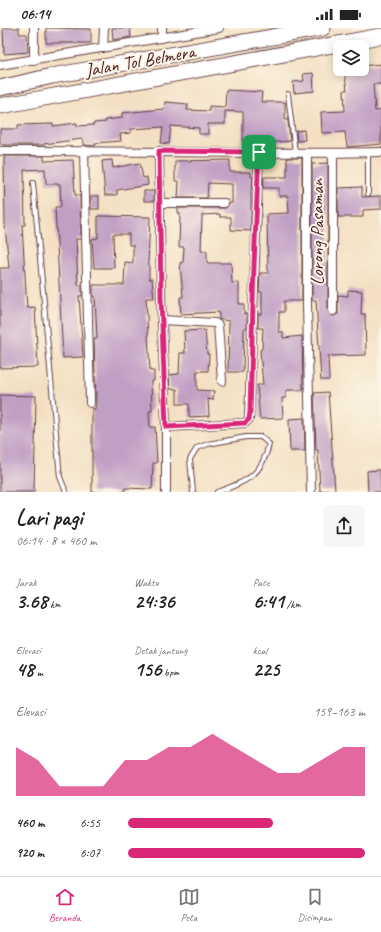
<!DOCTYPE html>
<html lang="id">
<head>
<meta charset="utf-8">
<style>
	:root { --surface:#fff; --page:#f6f6f6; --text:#222; --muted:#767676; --line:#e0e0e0; --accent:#db2777 }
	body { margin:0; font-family:Caveat,sans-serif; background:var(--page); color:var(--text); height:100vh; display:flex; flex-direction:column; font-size:15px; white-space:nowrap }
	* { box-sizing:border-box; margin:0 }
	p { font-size:13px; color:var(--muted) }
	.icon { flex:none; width:22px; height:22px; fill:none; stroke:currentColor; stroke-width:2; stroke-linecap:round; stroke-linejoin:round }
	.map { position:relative; height:464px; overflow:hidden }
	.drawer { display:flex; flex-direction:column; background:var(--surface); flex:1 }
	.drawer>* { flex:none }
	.controls { position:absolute; left:333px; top:12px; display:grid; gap:8px }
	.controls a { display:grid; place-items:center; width:36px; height:36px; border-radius:6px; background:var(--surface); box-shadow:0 2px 10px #0003; font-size:20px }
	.pin { position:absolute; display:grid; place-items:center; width:34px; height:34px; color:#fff; margin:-17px; border-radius:8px; box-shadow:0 2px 6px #0006 }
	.round { display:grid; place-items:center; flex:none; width:42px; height:42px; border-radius:6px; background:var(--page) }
	.headline { display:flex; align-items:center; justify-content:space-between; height:68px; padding:0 16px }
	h1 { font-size:22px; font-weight:600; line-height:30px }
	.metrics { display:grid; grid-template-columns:repeat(3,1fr); gap:6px; height:68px; padding:4px 16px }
	.metrics div { display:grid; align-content:center }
	.metrics b { font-size:20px; font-weight:600 }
	.metrics small { font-size:11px; font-weight:400 }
	.metrics p { font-size:11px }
	.chart { height:112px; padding:8px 16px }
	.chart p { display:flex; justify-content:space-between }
	.chart svg { width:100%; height:72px; margin-top:4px; fill:var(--accent); opacity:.7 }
	ul { padding:0 16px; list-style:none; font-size:13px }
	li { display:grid; grid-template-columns:64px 48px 1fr; align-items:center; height:30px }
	li i { height:10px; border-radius:5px; background:var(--accent) }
	.status { display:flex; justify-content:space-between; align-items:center; height:28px; padding:0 20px; background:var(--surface); direction:ltr }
	.status svg { height:11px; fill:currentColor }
	.tab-bar { display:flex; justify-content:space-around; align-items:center; height:56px; border-top:1px solid var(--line); background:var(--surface); font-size:11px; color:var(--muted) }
	.tab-bar a { display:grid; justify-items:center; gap:2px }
	.tab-bar .on { color:var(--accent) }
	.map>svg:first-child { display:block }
	.building { fill:#bf9fc4 }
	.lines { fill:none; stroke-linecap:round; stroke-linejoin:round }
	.lane-casing { stroke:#633c42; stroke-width:6 }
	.street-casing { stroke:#633c42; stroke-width:10 }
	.highway-casing { stroke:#633c42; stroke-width:17 }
	.lane { stroke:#fff; stroke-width:4 }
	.street { stroke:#fff; stroke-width:8 }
	.highway { stroke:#fff; stroke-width:15 }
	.route-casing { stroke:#fff; stroke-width:8 }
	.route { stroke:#db2777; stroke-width:5 }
	.labels { text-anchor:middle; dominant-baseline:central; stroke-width:4; stroke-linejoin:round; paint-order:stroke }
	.street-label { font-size:19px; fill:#4a1f2b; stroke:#fcf5e5 }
</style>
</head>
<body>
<div class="status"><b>06:14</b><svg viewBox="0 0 49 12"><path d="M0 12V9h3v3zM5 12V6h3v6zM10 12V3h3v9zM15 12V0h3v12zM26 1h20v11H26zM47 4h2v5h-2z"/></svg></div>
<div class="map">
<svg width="381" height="464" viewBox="0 0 381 464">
	<rect width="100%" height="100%" fill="#fcf5e5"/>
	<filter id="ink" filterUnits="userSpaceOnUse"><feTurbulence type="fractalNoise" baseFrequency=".025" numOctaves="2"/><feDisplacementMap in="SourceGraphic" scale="8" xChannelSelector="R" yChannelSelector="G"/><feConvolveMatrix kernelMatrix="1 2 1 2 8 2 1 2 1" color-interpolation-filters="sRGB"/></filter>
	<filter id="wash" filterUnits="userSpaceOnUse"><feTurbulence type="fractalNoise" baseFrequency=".012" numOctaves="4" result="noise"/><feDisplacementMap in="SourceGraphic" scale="16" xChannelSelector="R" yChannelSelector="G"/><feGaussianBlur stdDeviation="0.9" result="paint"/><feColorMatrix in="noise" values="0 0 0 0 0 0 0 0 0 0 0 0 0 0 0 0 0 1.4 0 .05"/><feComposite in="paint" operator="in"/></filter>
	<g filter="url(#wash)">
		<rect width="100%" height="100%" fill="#f3e0c2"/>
		<g id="blocks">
			<g class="building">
				<path d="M3 0H19V6H27L28 24 4 26Z"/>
				<path d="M46 0 91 1V15H46Z"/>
				<path d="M112 0H130L131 9 113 12Z"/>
				<path d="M381 36V56H373L375 83 381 82V116L347 119 345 104 322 105 321 84 345 83 344 62H347L344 41H362V38Z"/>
				<path d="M313 45 314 63 294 65 293 54 304 53 303 46Z"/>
				<path d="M226 62 262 64 261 74H285V92H288L290 113 243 117V84L225 83V96H208V106H199V100L171 98 169 116 161 115 163 99 131 101V105L120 106 121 113 95 115V118L85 117 82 111 44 116V117H3V116H0V101H18V97L53 96V98L77 95V98L94 97V95L106 94 105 92 122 90V85L164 81 165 74 188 76 187 82 209 83V78L225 79Z"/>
				<path d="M304 102 305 112 297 113 296 103Z"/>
				<path d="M4 128H44V133L73 132 75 167H79L80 169 81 211H76L78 257H82V268H79L83 329 63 330 55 179H61L60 156H46L45 141 24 142 25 197H22L27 280 35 279 38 339 0 340V240H9L5 197Z"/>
				<path d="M287 130H302V273H284V284H279V304H283V310L302 308 303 362H286V370H282L283 390 260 391 257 357H263L260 322 262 321 263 300H258V286H262V264H259L260 245H268L267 186 289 185 288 168H279V160H263L264 149H287Z"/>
				<path d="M112 132 113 140 140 135 143 150 147 149 148 157 117 162V167H105L102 133Z"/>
				<path d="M230 132V144H251V149H253L252 160H251V203L231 202V189H220V186L202 187 201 223H207V235H231L232 255H239V276H244V286H247V300H244L243 344H228L229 293 219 291V284L181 286 180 269H183L180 235 183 234 184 219H179L180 185H178V180H226L229 175H232V156L208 155 207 170H178L179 153H175V133Z"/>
				<path d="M328 135V283L333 288 338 286V267L348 268V262L362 263 361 286H365L366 327 328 328 329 352H321L316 272H312V136Z"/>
				<path d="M362 159V169L381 168V181L363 182V189H338V160Z"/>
				<rect x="144" y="163" width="10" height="10"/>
				<rect x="91" y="168" width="8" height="13"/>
				<path d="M98 188 150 189 148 235H149V251H152L154 270H146L150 343H154V353H151L152 383H149L150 399H155L157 435H153L152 461 125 460V464H92V381H95L96 375 94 311H97L95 268H93V257H124L125 234 133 235V217H129V206H113L114 240H94L92 211 98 210Z"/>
				<path d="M205 302 207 326H209L208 343H197V362L214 363 213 372 208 371 209 388 189 389V376H177V361H170L169 347 179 346 180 325H185L184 303Z"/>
				<path d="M328 364 335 462 320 463 318 422H316L314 365Z"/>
				<path d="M0 367 36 368 34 464H0Z"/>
				<path d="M304 390 305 423H290L289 391Z"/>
				<path d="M380 442 381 464H368L367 443Z"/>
			</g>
		</g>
	</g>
	<g filter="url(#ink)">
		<use href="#blocks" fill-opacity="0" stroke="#633c42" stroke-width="1"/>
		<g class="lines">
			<g class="lane-casing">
				<g id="lane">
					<path d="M288 66 295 125"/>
					<path d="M368 124V166"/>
					<path d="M33 155 60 449 66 464"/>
					<path d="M193 464 190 431 197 420 208 416 246 409H261L269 416C262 447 247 454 217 464"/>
				</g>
			</g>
			<g class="street-casing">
				<g id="street">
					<path d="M162 0V10"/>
					<path d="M103 20 104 0"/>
					<path d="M34 32V0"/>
					<path d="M0 37 219 0"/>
					<path d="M84 122 90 375"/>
					<path d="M0 123C127 122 254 127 381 124"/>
					<path d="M159 123 161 270 166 399"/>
					<path d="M307 125V276L311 464"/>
					<path d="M333 125V283"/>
					<path d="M160 175H224"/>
					<path d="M162 292 215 295 218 297 222 353"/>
					<path d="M166 464V399L245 395 249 391 259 124"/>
				</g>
			</g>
			<g class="highway-casing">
				<g id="highway">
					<path d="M0 60 52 48 323 0"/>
					<path d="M0 78 381 8"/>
				</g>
			</g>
			<use href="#lane" class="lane"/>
			<use href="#street" class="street"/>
			<use href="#highway" class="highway"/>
		</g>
	</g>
	<g class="lines" filter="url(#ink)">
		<g class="route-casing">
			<path id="route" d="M159 123 259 124 254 237 250 384 249 391 245 395 166 399 161 270Z"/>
		</g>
		<use href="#route" class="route"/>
	</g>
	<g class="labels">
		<g class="street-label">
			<text transform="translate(140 33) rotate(-10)">Jalan Tol Belmera</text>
			<text transform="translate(317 204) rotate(-90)">Lorong Pasaman</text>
		</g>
	</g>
</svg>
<div class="controls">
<a><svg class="icon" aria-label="layers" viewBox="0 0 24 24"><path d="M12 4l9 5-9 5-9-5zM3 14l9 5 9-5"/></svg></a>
</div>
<div class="pin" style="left:259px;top:124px;background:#1e9e55"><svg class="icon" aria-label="arrive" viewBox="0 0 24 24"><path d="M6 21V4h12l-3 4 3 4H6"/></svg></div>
</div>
<section class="drawer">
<div class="headline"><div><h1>Lari pagi</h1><p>06:14 · 8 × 460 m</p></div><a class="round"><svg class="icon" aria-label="share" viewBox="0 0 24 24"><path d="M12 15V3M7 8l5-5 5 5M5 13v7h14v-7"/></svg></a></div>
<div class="metrics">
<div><p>Jarak</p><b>3.68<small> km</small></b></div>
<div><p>Waktu</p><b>24:36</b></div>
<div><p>Pace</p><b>6:41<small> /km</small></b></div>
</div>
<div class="metrics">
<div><p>Elevasi</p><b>48<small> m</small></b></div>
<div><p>Detak jantung</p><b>156<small> bpm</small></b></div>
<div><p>kcal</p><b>225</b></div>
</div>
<div class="chart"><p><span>Elevasi</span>159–163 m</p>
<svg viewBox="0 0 160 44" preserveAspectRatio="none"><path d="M0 44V14L10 22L20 38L30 38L40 38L50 22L60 22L70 14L80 14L90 6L100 14L110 22L120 30L130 30L140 22L150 14L160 14V44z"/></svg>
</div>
<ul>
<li><b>460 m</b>6:55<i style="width:61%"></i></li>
<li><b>920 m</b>6:07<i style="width:100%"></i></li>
</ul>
</section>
<nav class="tab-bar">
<a class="on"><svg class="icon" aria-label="home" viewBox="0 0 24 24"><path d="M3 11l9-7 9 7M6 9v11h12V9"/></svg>Beranda</a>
<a><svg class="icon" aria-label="map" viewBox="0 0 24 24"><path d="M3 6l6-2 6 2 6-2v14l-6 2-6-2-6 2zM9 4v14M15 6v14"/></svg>Peta</a>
<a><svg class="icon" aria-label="saved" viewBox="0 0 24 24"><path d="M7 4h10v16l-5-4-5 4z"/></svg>Disimpan</a>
</nav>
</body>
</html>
